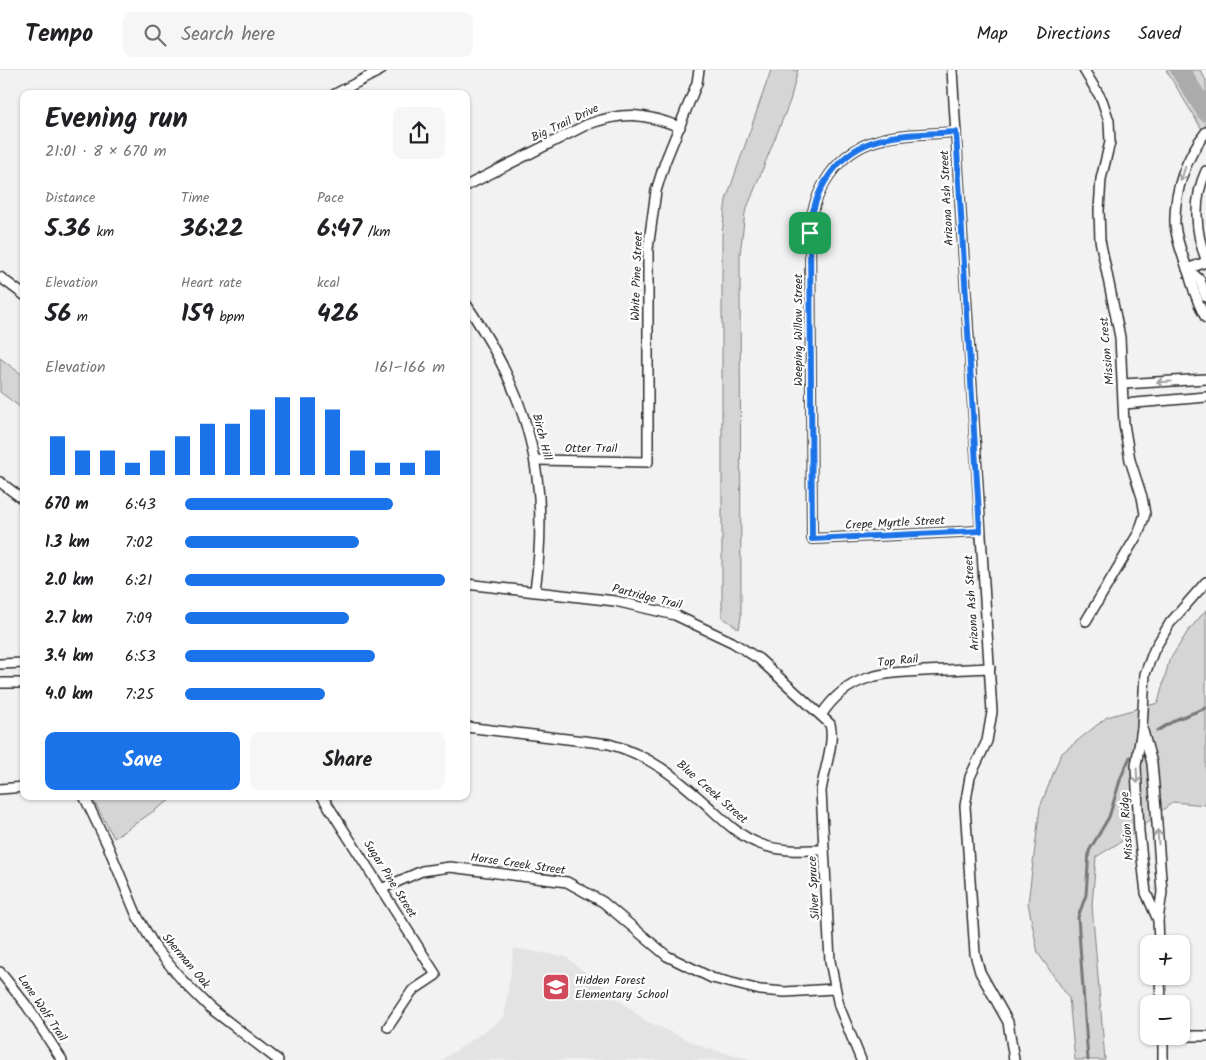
<!DOCTYPE html>
<html lang="en">
<head>
<meta charset="utf-8">
<style>
	:root { --surface:#fff; --page:#f6f6f6; --text:#202124; --muted:#757577; --line:#e0e0e0; --accent:#1a73e8 }
	body { margin:0; font-family:Kalam,sans-serif; background:var(--page); color:var(--text); height:100vh; display:flex; flex-direction:column; font-size:19px; white-space:nowrap }
	* { box-sizing:border-box; margin:0 }
	p { font-size:16px; color:var(--muted) }
	.icon { flex:none; width:28px; height:28px; fill:none; stroke:currentColor; stroke-width:2; stroke-linecap:round; stroke-linejoin:round }
	.map { position:relative; flex:1; overflow:hidden }
	.details { position:absolute; left:20px; top:20px; width:450px; height:710px; display:flex; flex-direction:column; background:var(--surface); border-radius:10px; box-shadow:0 1px 4px #0004 }
	.details>* { flex:none }
	.fabs { position:absolute; left:1140px; top:865px; display:grid; gap:10px }
	.fabs a { display:grid; place-items:center; width:50px; height:50px; border-radius:10px; background:var(--surface); box-shadow:0 1px 4px #0004; font-size:25px }
	.pin { position:absolute; display:grid; place-items:center; width:42px; height:42px; color:#fff; margin:-21px; border-radius:10px; box-shadow:0 2px 8px #0006 }
	.round { display:grid; place-items:center; flex:none; width:52px; height:52px; border-radius:10px; background:var(--page) }
	.summary { display:flex; align-items:center; justify-content:space-between; height:85px; padding:0 25px }
	h1 { font-size:28px; font-weight:800; line-height:38px }
	.metrics { display:grid; grid-template-columns:repeat(3,1fr); gap:8px; height:85px; padding:5px 25px }
	.metrics div { display:grid; align-content:center }
	.metrics b { font-size:25px; font-weight:800 }
	.metrics small { font-size:14px; font-weight:400 }
	.metrics p { font-size:14px }
	.chart { height:140px; padding:10px 25px }
	.chart p { display:flex; justify-content:space-between }
	.chart svg { width:100%; height:90px; margin-top:5px; stroke:var(--accent); stroke-width:6 }
	.cta { display:flex; gap:10px; margin-top:auto; padding:10px 25px }
	.cta a { flex:1; height:58px; border-radius:10px; background:var(--accent); color:#fff; font-size:20px; font-weight:800; line-height:58px; text-align:center }
	.cta a+a { background:var(--page); color:var(--text) }
	ul { padding:0 25px; list-style:none; font-size:16px }
	li { display:grid; grid-template-columns:80px 60px 1fr; align-items:center; height:38px }
	li i { height:12px; border-radius:6px; background:var(--accent) }
	header { display:flex; align-items:center; gap:30px; box-sizing:border-box; height:70px; padding:0 25px; background:var(--surface); border-bottom:1px solid var(--line) }
	header strong { font-size:24px }
	nav { display:flex; gap:28px; margin-inline-start:auto; font-size:18px }
	.search { width:350px; height:45px; background:var(--page); display:flex; align-items:center; gap:12px; box-sizing:border-box; padding:0 18px; border-radius:10px; color:var(--muted); font-size:19px }
	.map>svg:first-child { display:block }
	.built { fill:#e3e3e3 }
	.green { fill:#d5d5d5; stroke:#808080 }
	.lines { fill:none; stroke-linecap:round; stroke-linejoin:round }
	.stream { stroke:#787878; stroke-width:3 }
	.river { stroke:#ababab; stroke-width:19 }
	.street-casing { stroke:#2b2b2b; stroke-width:12 }
	.street { stroke:#fff; stroke-width:9 }
	.oneway { stroke:#a0a0a0 }
	.route-casing { stroke:#fff; stroke-width:10 }
	.route { stroke:#1a73e8; stroke-width:6 }
	.labels { text-anchor:middle; dominant-baseline:central; stroke-width:4.5; stroke-linejoin:round; paint-order:stroke }
	.street-label { font-size:12px; fill:#2b2b2b; stroke:#fff }
	.poi-label { font-size:12px; fill:#2b2b2b; stroke:#fff; text-anchor:start }
</style>
</head>
<body>
<header>
<strong>Tempo</strong>
<div class="search"><svg class="icon" aria-label="search" viewBox="0 0 24 24"><circle cx="10" cy="10" r="6"/><path d="M15 15l6 6"/></svg>Search here</div>
<nav><a>Map</a><a>Directions</a><a>Saved</a></nav>
</header>
<div class="map">
<svg width="1206" height="990" viewBox="0 0 1206 990">
	<rect width="100%" height="100%" fill="#f2f2f2"/>
	<filter id="ink" filterUnits="userSpaceOnUse"><feTurbulence type="fractalNoise" baseFrequency=".02" numOctaves="2"/><feDisplacementMap in="SourceGraphic" scale="10" xChannelSelector="R" yChannelSelector="G"/><feConvolveMatrix kernelMatrix="1 2 1 2 8 2 1 2 1" color-interpolation-filters="sRGB"/></filter>
	<g filter="url(#ink)">
		<path class="built" d="M514 878 566 887 644 950 706 978 754 990H849H442L504 948Z"/>
		<g class="green">
			<path d="M771 0H798L790 31 745 143 740 184 741 547 739 559 722 547V164L726 130Z"/>
			<path d="M1166 0H1200L1206 10V66Z"/>
			<path d="M0 288 24 306V340L0 322Z"/>
			<path d="M1206 540V735L1173 732 1130 766 1096 787 1092 836 1105 990H1075L1069 928 1038 883 1028 833 1040 737 1061 684 1107 647 1158 633 1169 591 1188 561Z"/>
			<path d="M91 726H176L114 768Z"/>
		</g>
		<g class="lines">
			<g class="stream">
				<path d="M1157 661 1177 649 1206 638"/>
				<path d="M1088 990 1078 847 1086 825 1089 781 1109 747 1121 707 1130 687"/>
			</g>
			<path class="river" d="M1180 0 1206 42"/>
			<g class="street-casing">
				<g id="street">
					<path d="M952 0 992 642 987 671 970 707 965 736 975 884 980 902 1008 952 1014 990"/>
					<path d="M1084 0 1102 30 1109 51 1110 72 1101 109 1099 140 1100 170 1120 267 1124 354 1130 390 1142 427 1145 444 1139 462 1086 551"/>
					<path d="M335 24 381 0"/>
					<path d="M956 62C931 64 904 63 879 70 837 81 812 121 810 163L812 469 980 461"/>
					<path d="M1206 62C1186 87 1174 121 1175 154 1176 169 1182 184 1187 198 1193 216 1196 232 1206 248"/>
					<path d="M1206 101C1193 129 1195 162 1206 189"/>
					<path d="M466 116 586 55C623 41 644 43 680 57"/>
					<path d="M1187 199 1206 192"/>
					<path d="M1188 199 1200 210 1206 227"/>
					<path d="M0 207 24 225"/>
					<path d="M466 234C529 326 551 409 535 520"/>
					<path d="M1123 314 1206 309"/>
					<path d="M1124 334 1206 327"/>
					<path d="M535 390 648 392V179L656 121 665 92 697 13 699 0"/>
					<path d="M0 412 24 430"/>
					<path d="M466 514 615 531 675 545 732 572 759 589 830 654C835 673 824 700 821 721L830 891 839 936 861 990"/>
					<path d="M0 594 24 593"/>
					<path d="M0 613H24"/>
					<path d="M822 644C848 605 880 603 924 601 946 600 968 599 990 598"/>
					<path d="M466 657 609 674C650 685 677 708 708 736 724 751 739 766 760 774 780 782 803 780 824 780"/>
					<path d="M1143 661 1152 693 1156 740 1162 822 1158 850 1159 874"/>
					<path d="M0 719 24 717"/>
					<path d="M84 726 108 776 137 846 157 880 183 911 209 937 278 990"/>
					<path d="M322 726 436 905 412 921 388 957"/>
					<path d="M381 819 422 801 450 797 567 812 603 832 667 886 712 908 760 920 785 922 834 919"/>
					<path d="M1158 850 1146 823 1139 762 1136 696 1142 658 1145 604 1154 580 1170 553 1206 512"/>
					<path d="M0 902 27 936 62 990"/>
					<path d="M1160 906 1161 934"/>
					<path d="M1163 966V990"/>
					<path d="M1181 966H1206"/>
				</g>
			</g>
			<use href="#street" class="street"/>
		</g>
		<defs><path id="oneway-shaft" d="M-6 0H5M1.5-3L5.5 0L1.5 3" fill="none" stroke-width="1.6" stroke-linecap="round" stroke-linejoin="round" transform="scale(1.25)"/></defs>
		<g class="oneway">
			<use href="#oneway-shaft" transform="translate(1183 104) rotate(108)"/>
			<use href="#oneway-shaft" transform="translate(1164 312) rotate(177)"/>
			<use href="#oneway-shaft" transform="translate(1137 706) rotate(87)"/>
			<use href="#oneway-shaft" transform="translate(1158 767) rotate(-94)"/>
		</g>
	</g>
	<g class="lines" filter="url(#ink)">
		<g class="route-casing">
			<path id="route" d="M956 62 980 461 812 469 810 163C812 121 837 81 879 70 904 63 931 64 956 62Z"/>
		</g>
		<use href="#route" class="route"/>
	</g>
	<defs>
		<g id="school-square" transform="scale(1.4375)"><rect x="-9" y="-9" width="18" height="18" rx="4" fill="#d1495b" stroke="#fff"/><path d="M0-5L7-2L0 1L-7-2ZM-4 1L0 2.5L4 1V4Q0 6-4 4Z" fill="#fff"/></g>
	</defs>
	<g fill-rule="evenodd">
		<use href="#school-square" x="556" y="917"/>
	</g>
	<g class="labels">
		<g class="street-label">
			<text transform="translate(565 53) rotate(-25)">Big Trail Drive</text>
			<text transform="translate(947 128) rotate(-93)">Arizona Ash Street</text>
			<text transform="translate(637 206) rotate(-88)">White Pine Street</text>
			<text transform="translate(798 260) rotate(-90)">Weeping Willow Street</text>
			<text transform="translate(1107 281) rotate(-95)">Mission Crest</text>
			<text transform="translate(542 367) rotate(76)">Birch Hill</text>
			<text x="591" y="378">Otter Trail</text>
			<text transform="translate(895 453) rotate(-3)">Crepe Myrtle Street</text>
			<text transform="translate(647 527) rotate(14)">Partridge Trail</text>
			<text transform="translate(972 533) rotate(-94)">Arizona Ash Street</text>
			<text transform="translate(898 591) rotate(-6)">Top Rail</text>
			<text transform="translate(712 722) rotate(41)">Blue Creek Street</text>
			<text transform="translate(1127 756) rotate(-94)">Mission Ridge</text>
			<text transform="translate(518 794) rotate(8)">Horse Creek Street</text>
			<text transform="translate(390 809) rotate(58)">Sugar Pine Street</text>
			<text transform="translate(814 818) rotate(-93)">Silver Spruce</text>
			<text transform="translate(186 891) rotate(50)">Sherman Oak</text>
			<text transform="translate(42 938) rotate(56)">Lone Wolf Trail</text>
		</g>
		<g class="poi-label">
			<text x="575" y="910">Hidden Forest<tspan x="575" dy="14">Elementary School</tspan></text>
		</g>
	</g>
</svg>
<div class="fabs">
<a>+</a>
<a>−</a>
</div>
<div class="pin" style="left:810px;top:163px;background:#1e9e55"><svg class="icon" aria-label="arrive" viewBox="0 0 24 24"><path d="M6 21V4h12l-3 4 3 4H6"/></svg></div>
<section class="details">
<div class="summary"><div><h1>Evening run</h1><p>21:01 · 8 × 670 m</p></div><a class="round"><svg class="icon" aria-label="share" viewBox="0 0 24 24"><path d="M12 15V3M7 8l5-5 5 5M5 13v7h14v-7"/></svg></a></div>
<div class="metrics">
<div><p>Distance</p><b>5.36<small> km</small></b></div>
<div><p>Time</p><b>36:22</b></div>
<div><p>Pace</p><b>6:47<small> /km</small></b></div>
</div>
<div class="metrics">
<div><p>Elevation</p><b>56<small> m</small></b></div>
<div><p>Heart rate</p><b>159<small> bpm</small></b></div>
<div><p>kcal</p><b>426</b></div>
</div>
<div class="chart"><p><span>Elevation</span>161–166 m</p>
<svg viewBox="0 0 160 44" preserveAspectRatio="none"><path d="M5 44V25M15 44V32M25 44V32M35 44V38M45 44V32M55 44V25M65 44V19M75 44V19M85 44V12M95 44V6M105 44V6M115 44V12M125 44V32M135 44V38M145 44V38M155 44V32"/></svg>
</div>
<ul>
<li><b>670 m</b>6:43<i style="width:80%"></i></li>
<li><b>1.3 km</b>7:02<i style="width:67%"></i></li>
<li><b>2.0 km</b>6:21<i style="width:100%"></i></li>
<li><b>2.7 km</b>7:09<i style="width:63%"></i></li>
<li><b>3.4 km</b>6:53<i style="width:73%"></i></li>
<li><b>4.0 km</b>7:25<i style="width:54%"></i></li>
</ul>
<div class="cta"><a>Save</a><a>Share</a></div>
</section>
</div>
</body>
</html>
